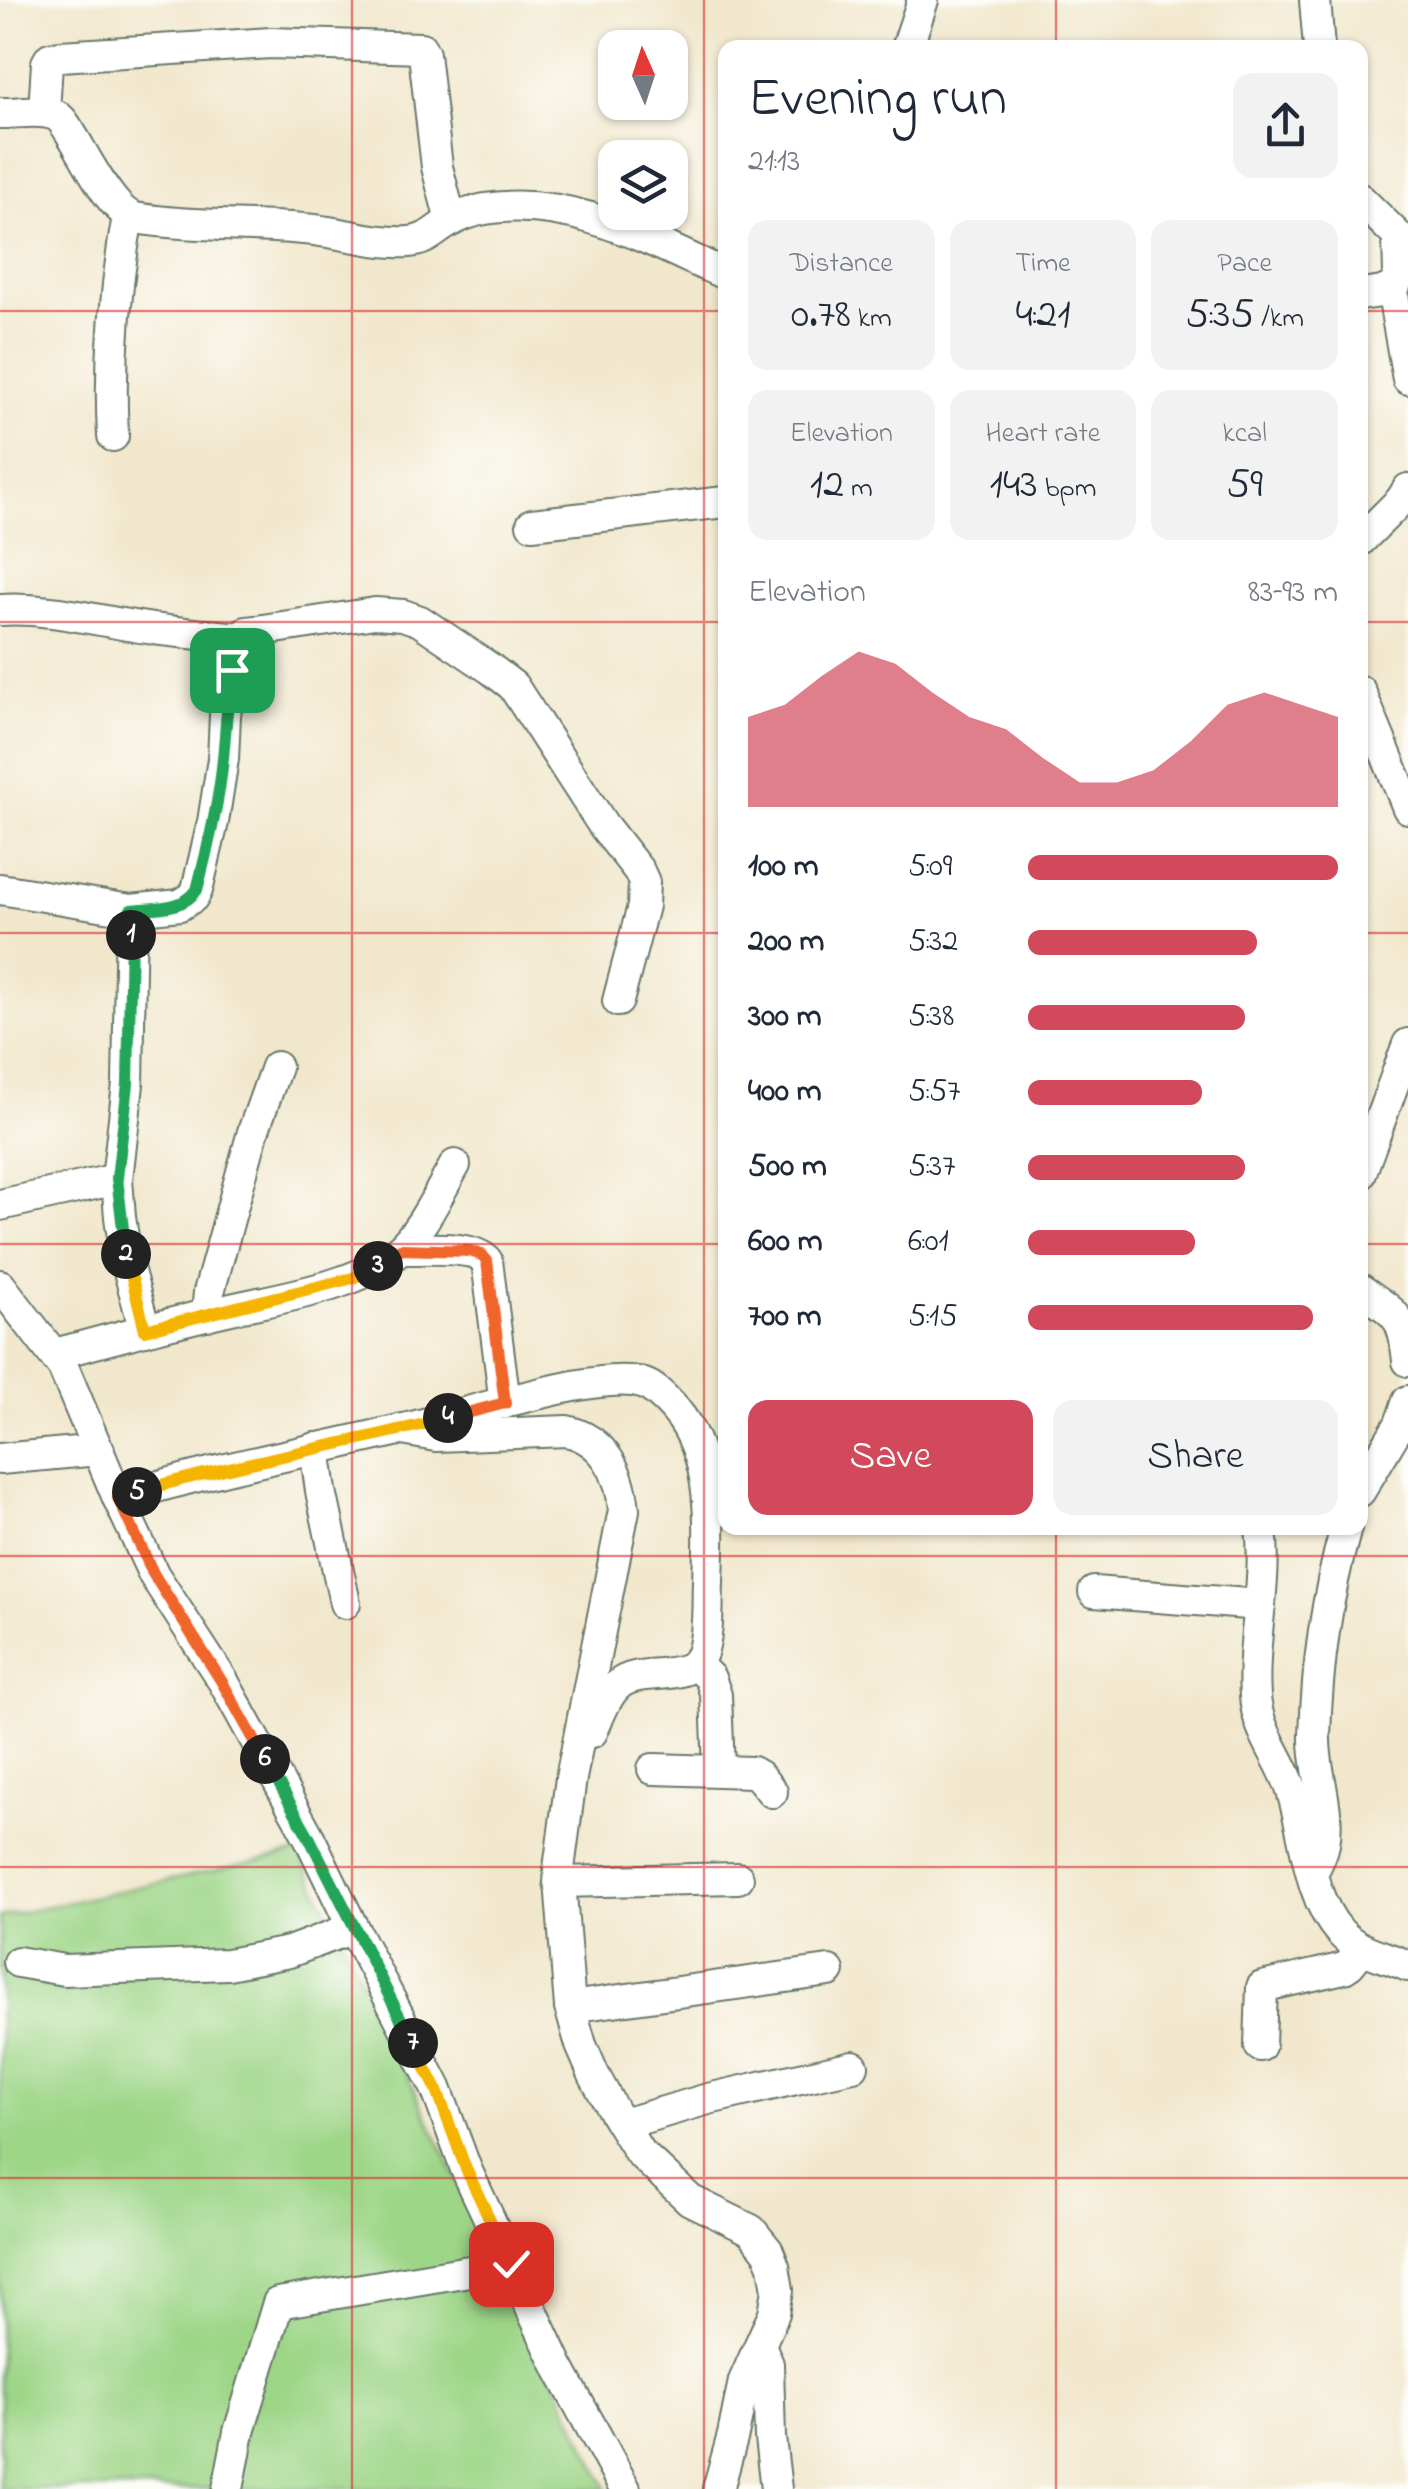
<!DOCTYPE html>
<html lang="en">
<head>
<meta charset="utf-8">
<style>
	:root { --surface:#fff; --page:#f2f2f3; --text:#1f2937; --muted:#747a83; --accent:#d1495b }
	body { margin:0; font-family:"Indie Flower",sans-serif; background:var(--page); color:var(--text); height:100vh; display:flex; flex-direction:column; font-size:38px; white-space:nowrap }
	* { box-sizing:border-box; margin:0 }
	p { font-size:32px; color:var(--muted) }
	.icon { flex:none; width:55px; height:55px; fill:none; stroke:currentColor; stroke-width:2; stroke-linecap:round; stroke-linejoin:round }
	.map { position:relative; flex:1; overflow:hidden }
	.side { position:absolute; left:718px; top:40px; width:650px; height:1495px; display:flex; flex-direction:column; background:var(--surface); border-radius:20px; box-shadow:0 2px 8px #0004 }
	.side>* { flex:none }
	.needle { width:65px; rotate:357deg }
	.buttons { position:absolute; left:598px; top:30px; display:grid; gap:20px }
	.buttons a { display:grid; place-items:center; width:90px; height:90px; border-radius:20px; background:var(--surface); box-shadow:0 2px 8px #0004; font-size:50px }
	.pin { position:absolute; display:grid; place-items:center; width:85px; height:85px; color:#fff; margin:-42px; border-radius:20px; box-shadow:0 5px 15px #0006 }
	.km { position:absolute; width:50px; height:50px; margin:-25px; border-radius:50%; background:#222; color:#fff; font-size:28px; line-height:50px; text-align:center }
	.round { display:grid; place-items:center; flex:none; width:105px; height:105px; border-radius:20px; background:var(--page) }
	.summary { display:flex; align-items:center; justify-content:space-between; height:170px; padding:0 30px }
	h1 { font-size:55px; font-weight:600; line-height:75px }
	.stats { display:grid; grid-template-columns:repeat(3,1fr); gap:15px; height:170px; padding:10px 30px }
	.stats div { display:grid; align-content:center; border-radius:20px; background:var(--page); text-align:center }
	.stats b { font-size:42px; font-weight:600 }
	.stats small { font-size:28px; font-weight:400 }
	.stats p { font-size:28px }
	.chart { height:280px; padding:20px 30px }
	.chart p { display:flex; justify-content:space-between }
	.chart svg { width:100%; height:180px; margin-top:10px; fill:var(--accent); opacity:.7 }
	.action { display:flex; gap:20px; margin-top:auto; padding:20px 30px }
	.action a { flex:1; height:115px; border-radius:20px; background:var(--accent); color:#fff; font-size:40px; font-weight:600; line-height:115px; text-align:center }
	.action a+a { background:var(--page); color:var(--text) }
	ul { padding:0 30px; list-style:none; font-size:32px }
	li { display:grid; grid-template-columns:160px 120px 1fr; align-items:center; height:75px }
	li i { height:25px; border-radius:12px; background:var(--accent) }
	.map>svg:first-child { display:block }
	.green { fill:#9ed688; stroke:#5e8a5e; stroke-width:2.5 }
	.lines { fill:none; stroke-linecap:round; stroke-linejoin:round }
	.minor-casing { stroke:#687869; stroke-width:34 }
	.minor { stroke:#fff; stroke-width:30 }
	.split-1-casing { stroke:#fff; stroke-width:20 }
	.split-2-casing { stroke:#fff; stroke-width:20 }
	.split-3-casing { stroke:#fff; stroke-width:20 }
	.split-4-casing { stroke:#fff; stroke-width:20 }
	.split-5-casing { stroke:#fff; stroke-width:20 }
	.split-6-casing { stroke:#fff; stroke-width:20 }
	.split-7-casing { stroke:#fff; stroke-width:20 }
	.split-8-casing { stroke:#fff; stroke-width:20 }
	.split-1 { stroke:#22a559; stroke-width:12 }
	.split-2 { stroke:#22a559; stroke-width:12 }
	.split-3 { stroke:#f5b400; stroke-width:12 }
	.split-4 { stroke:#f0652b; stroke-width:12 }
	.split-5 { stroke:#f5b400; stroke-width:12 }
	.split-6 { stroke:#f0652b; stroke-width:12 }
	.split-7 { stroke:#22a559; stroke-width:12 }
	.split-8 { stroke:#f5b400; stroke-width:12 }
	.grid { fill:none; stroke:#d62828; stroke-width:2.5; stroke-opacity:0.55 }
</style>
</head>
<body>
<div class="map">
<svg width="1408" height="2489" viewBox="0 0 1408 2489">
	<rect width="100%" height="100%" fill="#fdfcf7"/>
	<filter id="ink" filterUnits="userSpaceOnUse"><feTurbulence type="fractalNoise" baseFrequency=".01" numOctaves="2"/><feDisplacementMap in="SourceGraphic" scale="20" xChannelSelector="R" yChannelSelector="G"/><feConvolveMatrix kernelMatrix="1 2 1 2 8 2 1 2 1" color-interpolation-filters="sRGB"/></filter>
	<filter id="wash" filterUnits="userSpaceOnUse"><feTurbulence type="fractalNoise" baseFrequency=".0048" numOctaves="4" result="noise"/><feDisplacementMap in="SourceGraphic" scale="40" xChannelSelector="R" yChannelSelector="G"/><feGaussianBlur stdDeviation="2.25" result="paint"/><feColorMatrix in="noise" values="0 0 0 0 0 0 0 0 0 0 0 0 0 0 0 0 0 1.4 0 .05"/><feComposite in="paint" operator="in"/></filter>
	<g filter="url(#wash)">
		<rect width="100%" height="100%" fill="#f1e7cc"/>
		<path class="green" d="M299 1852 607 2489H0V1917Z"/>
	</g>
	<g filter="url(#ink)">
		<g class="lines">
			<g class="minor-casing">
				<g id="minor">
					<path d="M1315 0 1319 48"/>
					<path d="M907 48 923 0"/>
					<path d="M44 112 47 63 50 58 60 56 271 43 421 48 424 54 437 167 451 221"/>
					<path d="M0 113C17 114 39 108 55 115 62 118 66 126 70 132 85 155 111 211 135 218 190 227 248 224 303 229 338 231 374 244 409 242 427 241 435 230 449 222 460 216 473 211 485 209 571 195 650 241 725 274"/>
					<path d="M1360 199 1408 246"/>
					<path d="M1392 289 1408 379"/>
					<path d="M1360 295 1382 292 1395 286 1399 274 1398 238"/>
					<path d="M113 436C109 362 115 289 128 216"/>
					<path d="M532 524 725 502"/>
					<path d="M1360 541 1401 500 1408 489"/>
					<path d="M0 610C51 607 97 621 147 628 178 633 210 635 241 638"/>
					<path d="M1360 691 1408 808"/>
					<path d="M0 889 131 910 180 905 193 897 197 890 213 822 223 759 225 715 236 649 241 638 247 632 256 631 375 613 403 615 420 621 491 669 513 686 603 825 639 871 644 882 643 906 618 1001"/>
					<path d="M131 910 128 1084 117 1179 120 1217 127 1264 145 1330"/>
					<path d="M1360 1175 1408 1044"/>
					<path d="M0 1205 117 1179"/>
					<path d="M400 1249C422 1250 473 1244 487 1261L505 1403"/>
					<path d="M0 1285 63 1367 118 1498 154 1575 223 1681 309 1837 353 1928 436 2088 466 2169 559 2368 625 2489"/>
					<path d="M1360 1289C1397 1315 1403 1314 1408 1361"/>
					<path d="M207 1315 209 1292 253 1132 276 1067"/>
					<path d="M55 1354C113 1338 170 1323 227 1310 277 1298 355 1287 395 1254 422 1231 437 1196 455 1165"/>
					<path d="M403 1430 436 1436 567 1431C605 1440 621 1474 624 1510L571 1778 559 1869 570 2007 581 2045 594 2075 614 2112 639 2152 690 2200 751 2230 768 2251 774 2266 778 2290 774 2313 744 2381 733 2435 718 2489"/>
					<path d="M315 1448 321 1491 345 1603"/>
					<path d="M0 1459 99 1450"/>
					<path d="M1360 1491 1400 1424 1408 1401"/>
					<path d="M118 1498C210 1470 305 1452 399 1430 448 1420 604 1367 644 1384 653 1387 661 1395 668 1402 715 1448 710 1521 708 1582 707 1603 709 1629 703 1650 693 1687 641 1664 618 1685 605 1696 599 1717 592 1732"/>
					<path d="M1261 1528C1268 1584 1251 1640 1255 1696 1257 1731 1280 1756 1291 1788 1306 1833 1307 1895 1340 1932 1359 1953 1384 1955 1408 1966"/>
					<path d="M1094 1592 1260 1605"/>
					<path d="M696 1664 710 1678 716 1695 719 1770"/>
					<path d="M653 1769 752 1772 759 1776 772 1792"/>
					<path d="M1312 1873C1317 1864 1322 1854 1324 1844 1331 1809 1314 1771 1315 1736 1317 1665 1327 1595 1346 1528"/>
					<path d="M559 1882 738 1878"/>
					<path d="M18 1962 64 1970 228 1964 289 1952 353 1928"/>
					<path d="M570 2007 829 1971"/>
					<path d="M1260 2046 1262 1987 1344 1968 1350 1964 1362 1949"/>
					<path d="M623 2124 708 2099 853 2066"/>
					<path d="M760 2345 768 2364 770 2438 776 2489"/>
					<path d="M228 2489 239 2432 278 2303 511 2264"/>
				</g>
			</g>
			<use href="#minor" class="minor"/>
		</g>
	</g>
	<g class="lines" filter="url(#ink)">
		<g class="split-1-casing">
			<path id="split-1" d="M131 935V910C154 907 182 911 197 890 208 847 219 803 223 758 226 728 227 700 232 670"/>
		</g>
		<g class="split-2-casing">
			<path id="split-2" d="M126 1254 117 1178 128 1084 131 935"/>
		</g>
		<g class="split-3-casing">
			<path id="split-3" d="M126 1254 145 1330 353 1278 378 1266"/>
		</g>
		<g class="split-4-casing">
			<path id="split-4" d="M378 1266 400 1249 470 1251 482 1255 487 1261 505 1403 448 1418"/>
		</g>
		<g class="split-5-casing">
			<path id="split-5" d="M137 1492C239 1462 345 1445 448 1418"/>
		</g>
		<g class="split-6-casing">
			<path id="split-6" d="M137 1492 118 1498 154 1575 222 1682 265 1759"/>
		</g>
		<g class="split-7-casing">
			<path id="split-7" d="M265 1759 309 1837 413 2043"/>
		</g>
		<g class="split-8-casing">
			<path id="split-8" d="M413 2043 436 2088 466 2169 511 2264"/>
		</g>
		<use href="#split-1" class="split-1"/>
		<use href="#split-2" class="split-2"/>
		<use href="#split-3" class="split-3"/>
		<use href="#split-4" class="split-4"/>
		<use href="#split-5" class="split-5"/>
		<use href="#split-6" class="split-6"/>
		<use href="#split-7" class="split-7"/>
		<use href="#split-8" class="split-8"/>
	</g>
	<path class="grid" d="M352 0V2489M704 0V2489M1056 0V48M0 311H725M1360 311H1408M0 622H725M1360 622H1408M0 933H725M1360 933H1408M0 1244H725M1360 1244H1408M1056 1528V2489M0 1556H1408M0 1867H1408M0 2178H1408"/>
</svg>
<div class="buttons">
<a><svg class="needle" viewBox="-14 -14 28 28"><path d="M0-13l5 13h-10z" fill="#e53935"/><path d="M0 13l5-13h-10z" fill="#747a83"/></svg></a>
<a><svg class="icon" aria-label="layers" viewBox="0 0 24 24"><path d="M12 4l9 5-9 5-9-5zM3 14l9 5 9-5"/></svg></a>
</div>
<div class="pin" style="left:232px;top:670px;background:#1e9e55"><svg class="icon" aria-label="arrive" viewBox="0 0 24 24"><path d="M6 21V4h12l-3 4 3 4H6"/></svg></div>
<div class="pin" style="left:511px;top:2264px;background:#d93025"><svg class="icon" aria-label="check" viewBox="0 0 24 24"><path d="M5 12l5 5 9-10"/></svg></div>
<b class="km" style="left:131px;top:935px">1</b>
<b class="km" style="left:126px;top:1254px">2</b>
<b class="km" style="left:378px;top:1266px">3</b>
<b class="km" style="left:448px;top:1418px">4</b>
<b class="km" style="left:137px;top:1492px">5</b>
<b class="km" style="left:265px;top:1759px">6</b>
<b class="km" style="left:413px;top:2043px">7</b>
<section class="side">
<div class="summary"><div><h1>Evening run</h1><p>21:13</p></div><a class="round"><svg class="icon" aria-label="share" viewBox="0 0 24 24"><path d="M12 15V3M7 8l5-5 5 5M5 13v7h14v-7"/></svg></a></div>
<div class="stats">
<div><p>Distance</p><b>0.78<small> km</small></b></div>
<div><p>Time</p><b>4:21</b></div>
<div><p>Pace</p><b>5:35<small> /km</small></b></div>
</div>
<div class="stats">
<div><p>Elevation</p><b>12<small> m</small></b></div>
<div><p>Heart rate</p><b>143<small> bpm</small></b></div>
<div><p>kcal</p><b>59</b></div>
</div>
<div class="chart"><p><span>Elevation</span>83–93 m</p>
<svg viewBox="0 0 160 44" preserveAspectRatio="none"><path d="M0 44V22L10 19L20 12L30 6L40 9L50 16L60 22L70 25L80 32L90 38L100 38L110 35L120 28L130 19L140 16L150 19L160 22V44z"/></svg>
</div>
<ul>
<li><b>100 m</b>5:09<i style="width:100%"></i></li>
<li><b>200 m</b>5:32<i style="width:74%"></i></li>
<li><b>300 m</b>5:38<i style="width:70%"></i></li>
<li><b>400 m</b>5:57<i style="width:56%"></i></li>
<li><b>500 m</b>5:37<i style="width:70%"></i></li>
<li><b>600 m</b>6:01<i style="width:54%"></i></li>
<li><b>700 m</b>5:15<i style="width:92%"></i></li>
</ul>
<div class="action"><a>Save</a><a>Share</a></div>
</section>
</div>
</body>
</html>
